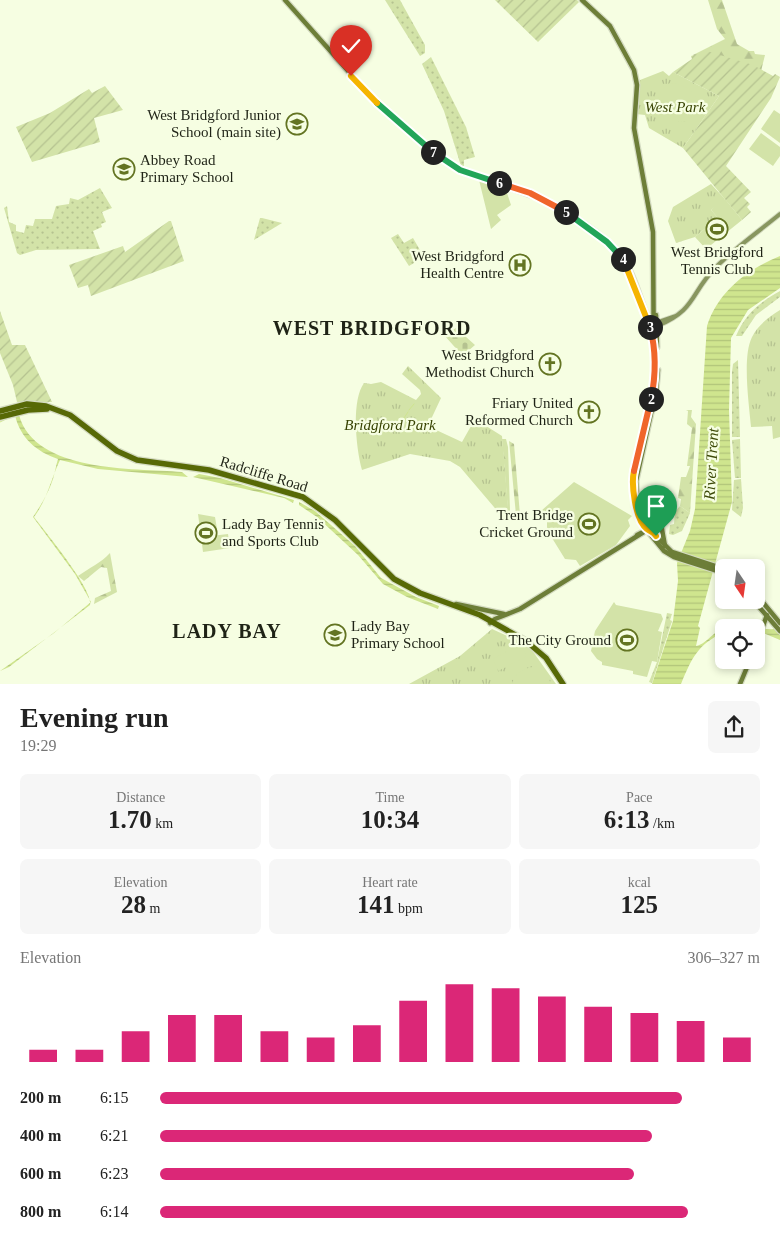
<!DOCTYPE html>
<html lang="en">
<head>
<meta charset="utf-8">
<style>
	:root { --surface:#fff; --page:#f6f6f6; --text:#222; --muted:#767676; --accent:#db2777 }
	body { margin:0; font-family:"Times New Roman",serif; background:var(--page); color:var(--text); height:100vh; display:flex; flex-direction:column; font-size:19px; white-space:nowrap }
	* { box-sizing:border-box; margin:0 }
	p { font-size:16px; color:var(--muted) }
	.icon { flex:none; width:28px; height:28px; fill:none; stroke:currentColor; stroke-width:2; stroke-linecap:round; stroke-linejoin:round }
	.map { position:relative; height:684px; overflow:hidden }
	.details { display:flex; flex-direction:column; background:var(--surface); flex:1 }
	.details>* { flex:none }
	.needle { width:32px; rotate:167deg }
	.controls { position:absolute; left:715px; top:559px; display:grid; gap:10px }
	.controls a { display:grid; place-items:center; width:50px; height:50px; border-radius:8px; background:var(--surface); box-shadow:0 2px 8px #0003; font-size:25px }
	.pin { position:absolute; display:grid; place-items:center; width:42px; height:42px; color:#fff; margin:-51px -21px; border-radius:50% 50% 50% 0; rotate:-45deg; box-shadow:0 0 5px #0007 }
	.pin .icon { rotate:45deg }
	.km { position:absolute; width:25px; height:25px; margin:-12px; border-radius:50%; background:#222; color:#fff; font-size:14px; line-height:25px; text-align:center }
	.round { display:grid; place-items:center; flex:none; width:52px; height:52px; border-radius:8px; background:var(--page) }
	.headline { display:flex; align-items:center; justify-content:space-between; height:85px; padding:0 20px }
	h1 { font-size:28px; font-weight:800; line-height:38px }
	.stats { display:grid; grid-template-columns:repeat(3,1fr); gap:8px; height:85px; padding:5px 20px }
	.stats div { display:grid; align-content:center; border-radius:8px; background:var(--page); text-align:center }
	.stats b { font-size:25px; font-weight:800 }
	.stats small { font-size:14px; font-weight:400 }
	.stats p { font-size:14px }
	.chart { height:140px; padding:10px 20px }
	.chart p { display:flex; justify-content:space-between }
	.chart svg { width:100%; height:90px; margin-top:5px; stroke:var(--accent); stroke-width:6 }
	ul { padding:0 20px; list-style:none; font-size:16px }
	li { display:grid; grid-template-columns:80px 60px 1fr; align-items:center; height:38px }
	li i { height:12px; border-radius:6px; background:var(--accent) }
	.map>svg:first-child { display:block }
	.grass { fill:url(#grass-dots) }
	.forest { fill:url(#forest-firs) }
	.cemetery { fill:url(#cemetery-stones) }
	.park { fill:url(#park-tufts) }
	.garden { fill:url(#garden-furrows) }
	.pitch { fill:#d3e3a8 }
	.water { fill:url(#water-rules) }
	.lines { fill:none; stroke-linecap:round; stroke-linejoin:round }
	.stream { stroke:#cfe58e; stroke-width:1 }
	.secondary-casing { stroke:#d4dbc1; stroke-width:6 }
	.primary-casing { stroke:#d4dbc1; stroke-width:7 }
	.highway-casing { stroke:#d4dbc1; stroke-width:8 }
	.secondary { stroke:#88965f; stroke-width:4 }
	.primary { stroke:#6d7e38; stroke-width:4.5 }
	.highway { stroke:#576906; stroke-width:5.5 }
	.split-1-casing { stroke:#fff; stroke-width:10 }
	.split-2-casing { stroke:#fff; stroke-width:10 }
	.split-3-casing { stroke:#fff; stroke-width:10 }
	.split-4-casing { stroke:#fff; stroke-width:10 }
	.split-5-casing { stroke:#fff; stroke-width:10 }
	.split-6-casing { stroke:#fff; stroke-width:10 }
	.split-7-casing { stroke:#fff; stroke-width:10 }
	.split-8-casing { stroke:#fff; stroke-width:10 }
	.split-9-casing { stroke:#fff; stroke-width:10 }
	.split-1 { stroke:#f5b400; stroke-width:6 }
	.split-2 { stroke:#f0652b; stroke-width:6 }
	.split-3 { stroke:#f0652b; stroke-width:6 }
	.split-4 { stroke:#f5b400; stroke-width:6 }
	.split-5 { stroke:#22a559; stroke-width:6 }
	.split-6 { stroke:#f0652b; stroke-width:6 }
	.split-7 { stroke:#22a559; stroke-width:6 }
	.split-8 { stroke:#22a559; stroke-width:6 }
	.split-9 { stroke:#f5b400; stroke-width:6 }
	.labels { text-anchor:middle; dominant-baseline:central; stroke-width:4.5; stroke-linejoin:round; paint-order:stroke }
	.park-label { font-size:15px; font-style:italic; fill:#364200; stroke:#f6fee2 }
	.poi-label { font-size:15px; fill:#1f2316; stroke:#f6fee2; text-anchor:end }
	.street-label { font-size:15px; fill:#1f2316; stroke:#f6fee2 }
	.water-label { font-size:16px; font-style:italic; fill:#3d4a08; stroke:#f6fee2 }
	.district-label { font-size:20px; font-weight:bold; letter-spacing:1px; fill:#1f2316; stroke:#f6fee2 }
</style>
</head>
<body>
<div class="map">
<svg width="780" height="684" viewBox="0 0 780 684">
	<defs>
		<pattern id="grass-dots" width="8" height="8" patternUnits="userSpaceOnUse" patternTransform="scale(1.25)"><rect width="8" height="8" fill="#d3e3a8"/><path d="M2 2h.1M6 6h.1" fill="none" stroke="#b5c290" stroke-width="1.8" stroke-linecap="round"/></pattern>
		<pattern id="forest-firs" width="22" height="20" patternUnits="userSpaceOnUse" patternTransform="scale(1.25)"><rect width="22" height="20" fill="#d3e3a8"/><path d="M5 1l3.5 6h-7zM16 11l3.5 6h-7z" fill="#b5c290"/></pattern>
		<pattern id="cemetery-stones" width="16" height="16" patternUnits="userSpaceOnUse" patternTransform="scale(1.25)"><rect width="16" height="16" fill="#d3e3a8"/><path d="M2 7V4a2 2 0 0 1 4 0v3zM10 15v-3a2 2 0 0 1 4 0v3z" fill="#b5c290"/></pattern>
		<pattern id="park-tufts" width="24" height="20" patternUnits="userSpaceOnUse" patternTransform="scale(1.25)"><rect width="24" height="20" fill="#d3e3a8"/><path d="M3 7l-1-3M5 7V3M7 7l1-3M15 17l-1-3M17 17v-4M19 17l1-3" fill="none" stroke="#b5c290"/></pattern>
		<pattern id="garden-furrows" width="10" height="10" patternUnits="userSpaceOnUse" patternTransform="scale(1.25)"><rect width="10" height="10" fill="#d3e3a8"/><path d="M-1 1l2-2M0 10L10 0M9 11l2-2" fill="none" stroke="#b5c290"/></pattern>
		<pattern id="water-rules" width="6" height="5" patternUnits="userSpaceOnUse" patternTransform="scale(1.25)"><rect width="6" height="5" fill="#cfe58e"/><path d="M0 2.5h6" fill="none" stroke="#b1c47a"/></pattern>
	</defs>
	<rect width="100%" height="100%" fill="#f6fee2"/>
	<g class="grass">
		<path d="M385 0H400L425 45V53L420 56Z"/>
		<path d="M431 57 466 127 475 157 464 160V166H461L444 111 422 64Z"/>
		<path d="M100 188 112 208 102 212 106 222 101 224 102 227 93 231 100 249 36 250 20 255 17 253 4 208 7 206 9 222 16 225V231L24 233 26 225 33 226 35 219H52L56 206 69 204 70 198 78 200Z"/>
		<path d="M260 218H262L282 223 254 240Z"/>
		<path d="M398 234 404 243 413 238 424 257 409 266 391 238Z"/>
		<path d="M780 291V297L756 315 742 336H736C745 314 760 302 780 291Z"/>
		<path d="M738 360 740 437H732V372L733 364Z"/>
		<path d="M740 439 741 478H735L732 440Z"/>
		<path d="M741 479 743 508 741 517 732 510 734 480Z"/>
		<path d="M680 506 690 513 682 531 673 535 669 534 670 525 674 524 675 512Z"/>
		<path d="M667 613 672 614 670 620 672 621 652 683 649 682 657 662Z"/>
	</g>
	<g class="forest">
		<path d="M708 0H722L737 44 749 51H754L755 54 765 55 761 71 696 58 693 55 725 39 717 29Z"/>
		<path d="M686 410H692L691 417 696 424 690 513 680 506 681 499 678 498 681 477H686L690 466H687L692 428 687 424 688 411Z"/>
		<path d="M502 439H506L508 447 510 511 508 510Z"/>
		<path d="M509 441 514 444 520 515H516Z"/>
		<path d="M110 553 117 592 94 604 95 598 111 591 107 568 101 567 84 581 78 576C89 568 101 563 110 553Z"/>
	</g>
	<path class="cemetery" d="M456 328 475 345 468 351 470 353 467 356 461 354 444 335Z"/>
	<g class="park">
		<path d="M663 71 669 76 673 72 719 96 683 148 649 128 645 115 636 114 640 80Z"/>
		<path d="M711 184 725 199 711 210 718 218 695 237 676 243 668 221 673 207Z"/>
		<path d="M780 310V437L773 439 772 426 751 427C749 404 742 357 752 337 758 325 769 317 780 310Z"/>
		<path d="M408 366 441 398 426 430 431 433 434 429 462 442 475 419 502 436 509 519 505 520 460 467 450 461 410 454 362 470C356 449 351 401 364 383L371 384 381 382 416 400 421 394 420 390 402 374Z"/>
		<path d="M492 629 529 646 556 684H409L460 656Z"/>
	</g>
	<g class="garden">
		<path d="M495 0H577L579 2 538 42Z"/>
		<path d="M707 51 753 65 773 76 775 74 780 77 771 98 726 166 751 192 744 198 750 204 747 207 751 212 742 220 683 148 719 96 673 72 692 59 691 56Z"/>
		<path d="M105 86 123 110 94 118 100 142 32 162 16 127 50 113 89 89 92 93Z"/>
		<path d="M169 221H171L184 261 91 296 88 285 78 288 69 265 123 246 125 252Z"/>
		<path d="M0 311 12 345H25L52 402H17L13 385 0 353Z"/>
	</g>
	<g class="pitch">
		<path d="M670 83C684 83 704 95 695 112 680 140 639 102 670 83Z"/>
		<path d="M774 110 780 114V143L761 129Z"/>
		<path d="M761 133 780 147V156L773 166 749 149Z"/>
		<path d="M479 180 506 190 511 205 497 215 501 220 491 229Z"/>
		<path d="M720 196 723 200 725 199 742 220 706 249 695 237 718 218 711 210 714 207 711 203Z"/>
		<path d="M574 482 632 516 628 520 630 526 616 545 580 566 576 560 565 559 552 538 547 537V518L543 516 545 513 541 511Z"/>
		<path d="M198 514 215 517 217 529 210 530 211 536 228 534 230 548 203 552Z"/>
		<path d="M614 602 616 605 661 614 663 619 658 631 662 632 657 662 652 661 647 677 633 674V671L602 665V662L597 659 591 651 595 631Z"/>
		<path d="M520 644 527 656 498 671 493 659Z"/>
		<path d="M539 666 546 672 551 684H512C515 671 527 667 539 666Z"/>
	</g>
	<g class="water">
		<path d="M780 256V288L748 310 731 338 729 410 732 502 698 626 700 628 696 646C708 644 716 626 735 623 750 621 760 631 774 629L780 635V640L756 630V628H724V632C697 645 692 658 681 684H652L673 621 678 581 677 563 690 531 695 509 707 326C718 291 748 269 780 256Z"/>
		<path d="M15 415H19C35 473 133 468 182 472L188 477 98 469 60 460C51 479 47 500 34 517 45 532 94 590 90 605L9 667 0 671 54 633 91 602 75 574 33 517C41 505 49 492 53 479 55 472 56 465 58 459 37 452 20 438 15 415Z"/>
		<path d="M199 474 220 478 294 500 293 503 284 498 193 477Z"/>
		<path d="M299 502 315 511 355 546 381 578 416 597 439 606 438 609 407 597 383 584 358 555 317 517 299 505Z"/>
	</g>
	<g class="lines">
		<g class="stream">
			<path d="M409 410 414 404"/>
			<path d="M0 422 10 417"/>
			<path d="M406 428 408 423 404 418 408 412"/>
		</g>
		<g class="secondary-casing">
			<path id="secondary" d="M676 316 653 324 657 326C696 310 690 294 715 268 735 248 758 232 780 214"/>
		</g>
		<g class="primary-casing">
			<g id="primary">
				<path d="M285 0 374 100 439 157 464 171 541 199"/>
				<path d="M582 0 610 26 634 70 637 85 634 128 653 232 654 382 632 477 634 499 650 534 664 551 674 557 724 573"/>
				<path d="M539 198C565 210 608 236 624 260 635 277 640 300 648 318L653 324"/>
				<path d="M656 315 657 347"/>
				<path d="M641 503 651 517 661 524 665 546"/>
				<path d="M637 535 649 529 672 552 724 569"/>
				<path d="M756 594 780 623"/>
				<path d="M753 600 780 631"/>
				<path d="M456 604 504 614"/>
				<path d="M490 623 495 619 520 609 647 530 649 525 637 500 636 481 656 391 658 370"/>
				<path d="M756 645 767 615"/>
				<path d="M740 684 750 660"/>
			</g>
		</g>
		<g class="highway-casing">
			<g id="highway">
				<path d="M0 411 27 404 46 406 70 415 117 451 137 460 209 470 303 497 335 520 394 579 420 593 480 615 526 641 546 658 563 684"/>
				<path d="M0 417 28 410 47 409"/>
			</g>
		</g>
		<use href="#secondary" class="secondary"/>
		<use href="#primary" class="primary"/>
		<use href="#highway" class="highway"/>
	</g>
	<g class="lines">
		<g class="split-1-casing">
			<path id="split-1" d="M634 471C631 484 635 520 647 529 650 532 653 531 656 536"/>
		</g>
		<g class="split-2-casing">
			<path id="split-2" d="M634 471 651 399"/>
		</g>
		<g class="split-3-casing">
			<path id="split-3" d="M650 327C656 350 656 375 651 399"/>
		</g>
		<g class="split-4-casing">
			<path id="split-4" d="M623 259 650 327"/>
		</g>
		<g class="split-5-casing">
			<path id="split-5" d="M566 212 607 242 623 259"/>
		</g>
		<g class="split-6-casing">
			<path id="split-6" d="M499 183 530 193 566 212"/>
		</g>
		<g class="split-7-casing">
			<path id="split-7" d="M433 152 460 170 499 183"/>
		</g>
		<g class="split-8-casing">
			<path id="split-8" d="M377 103 433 152"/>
		</g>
		<g class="split-9-casing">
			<path id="split-9" d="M351 76 377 103"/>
		</g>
		<use href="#split-1" class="split-1"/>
		<use href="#split-2" class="split-2"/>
		<use href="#split-3" class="split-3"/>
		<use href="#split-4" class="split-4"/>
		<use href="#split-5" class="split-5"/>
		<use href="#split-6" class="split-6"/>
		<use href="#split-7" class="split-7"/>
		<use href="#split-8" class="split-8"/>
		<use href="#split-9" class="split-9"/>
	</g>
	<defs>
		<g id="school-ring" transform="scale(1.125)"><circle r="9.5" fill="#f6fee2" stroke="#637422" stroke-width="1.5"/><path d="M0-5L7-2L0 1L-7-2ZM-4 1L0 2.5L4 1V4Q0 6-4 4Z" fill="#637422"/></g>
		<g id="stadium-ring" transform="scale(1.125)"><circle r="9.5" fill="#f6fee2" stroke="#637422" stroke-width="1.5"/><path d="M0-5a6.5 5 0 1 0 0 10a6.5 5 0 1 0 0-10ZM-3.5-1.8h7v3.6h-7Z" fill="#637422"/></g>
		<g id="hospital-ring" transform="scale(1.125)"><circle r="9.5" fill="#f6fee2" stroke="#637422" stroke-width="1.5"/><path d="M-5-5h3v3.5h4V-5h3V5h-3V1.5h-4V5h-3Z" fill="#637422"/></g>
		<g id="church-ring" transform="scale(1.125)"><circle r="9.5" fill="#f6fee2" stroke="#637422" stroke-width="1.5"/><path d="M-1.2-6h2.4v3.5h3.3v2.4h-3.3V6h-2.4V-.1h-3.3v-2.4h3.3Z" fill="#637422"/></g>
	</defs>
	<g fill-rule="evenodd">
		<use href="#school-ring" x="297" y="124"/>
		<use href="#school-ring" x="124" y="169"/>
		<use href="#stadium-ring" x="717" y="229"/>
		<use href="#hospital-ring" x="520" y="265"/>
		<use href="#church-ring" x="550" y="364"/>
		<use href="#church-ring" x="589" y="412"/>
		<use href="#stadium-ring" x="589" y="524"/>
		<use href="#stadium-ring" x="206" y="533"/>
		<use href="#school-ring" x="335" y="635"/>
		<use href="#stadium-ring" x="627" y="640"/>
	</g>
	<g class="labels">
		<g class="park-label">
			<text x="675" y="107">West Park</text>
			<text x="390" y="425">Bridgford Park</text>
		</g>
		<g class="poi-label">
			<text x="281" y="115">West Bridgford Junior<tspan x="281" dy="17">School (main site)</tspan></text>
			<text x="140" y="160" text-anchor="start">Abbey Road<tspan x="140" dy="17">Primary School</tspan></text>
			<text x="717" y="252" text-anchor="middle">West Bridgford<tspan x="717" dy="17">Tennis Club</tspan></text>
			<text x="504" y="256">West Bridgford<tspan x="504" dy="17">Health Centre</tspan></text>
			<text x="534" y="355">West Bridgford<tspan x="534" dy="17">Methodist Church</tspan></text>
			<text x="573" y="403">Friary United<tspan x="573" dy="17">Reformed Church</tspan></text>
			<text x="573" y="515">Trent Bridge<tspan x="573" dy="17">Cricket Ground</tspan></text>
			<text x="222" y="524" text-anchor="start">Lady Bay Tennis<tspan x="222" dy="17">and Sports Club</tspan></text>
			<text x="351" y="626" text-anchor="start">Lady Bay<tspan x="351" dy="17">Primary School</tspan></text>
			<text x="611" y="640">The City Ground</text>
		</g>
		<g class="street-label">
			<text transform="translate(264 474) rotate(17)">Radcliffe Road</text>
		</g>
		<g class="water-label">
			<text transform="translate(711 464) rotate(-87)">River Trent</text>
		</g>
		<g class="district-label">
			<text x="372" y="328">WEST BRIDGFORD</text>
			<text x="227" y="631">LADY BAY</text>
		</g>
	</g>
</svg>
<div class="controls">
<a><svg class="needle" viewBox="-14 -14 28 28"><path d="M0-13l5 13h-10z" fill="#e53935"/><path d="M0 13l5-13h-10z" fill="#767676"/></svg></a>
<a><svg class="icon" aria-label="locate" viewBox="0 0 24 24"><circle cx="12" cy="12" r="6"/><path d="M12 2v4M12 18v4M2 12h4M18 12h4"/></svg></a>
</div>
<div class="pin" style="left:656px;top:536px;background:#1e9e55"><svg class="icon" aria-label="arrive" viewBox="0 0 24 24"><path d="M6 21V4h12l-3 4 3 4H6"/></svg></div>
<div class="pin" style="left:351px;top:76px;background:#d93025"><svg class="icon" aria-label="check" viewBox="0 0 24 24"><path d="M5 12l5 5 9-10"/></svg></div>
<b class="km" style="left:651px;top:399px">2</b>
<b class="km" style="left:650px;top:327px">3</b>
<b class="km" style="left:623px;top:259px">4</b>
<b class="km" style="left:566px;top:212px">5</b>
<b class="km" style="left:499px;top:183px">6</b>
<b class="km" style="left:433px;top:152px">7</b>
</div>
<section class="details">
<div class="headline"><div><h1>Evening run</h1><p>19:29</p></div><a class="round"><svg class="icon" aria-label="share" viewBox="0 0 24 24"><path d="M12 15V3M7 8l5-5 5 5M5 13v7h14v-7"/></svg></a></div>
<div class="stats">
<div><p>Distance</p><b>1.70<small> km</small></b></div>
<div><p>Time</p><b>10:34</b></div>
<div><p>Pace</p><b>6:13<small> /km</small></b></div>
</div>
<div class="stats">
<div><p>Elevation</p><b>28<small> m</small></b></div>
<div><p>Heart rate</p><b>141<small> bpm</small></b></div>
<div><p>kcal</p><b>125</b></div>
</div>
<div class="chart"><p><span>Elevation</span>306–327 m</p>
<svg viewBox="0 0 160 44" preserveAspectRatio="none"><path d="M5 44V38M15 44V38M25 44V29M35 44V21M45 44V21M55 44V29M65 44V32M75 44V26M85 44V14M95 44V6M105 44V8M115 44V12M125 44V17M135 44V20M145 44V24M155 44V32"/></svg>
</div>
<ul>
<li><b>200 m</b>6:15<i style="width:87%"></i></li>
<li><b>400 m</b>6:21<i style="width:82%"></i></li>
<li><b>600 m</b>6:23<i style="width:79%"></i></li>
<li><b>800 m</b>6:14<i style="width:88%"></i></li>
</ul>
</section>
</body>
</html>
